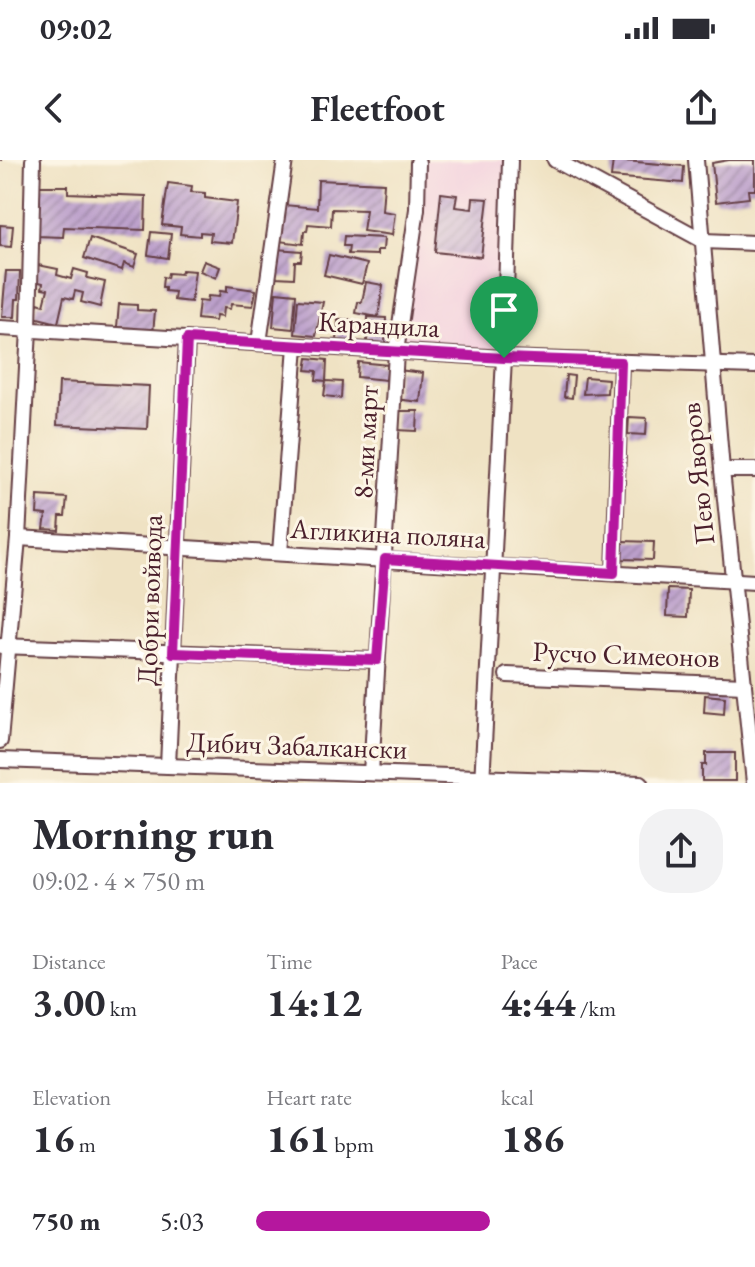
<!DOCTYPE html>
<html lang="en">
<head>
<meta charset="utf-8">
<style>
	:root { --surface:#fff; --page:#f2f2f3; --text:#2b2b33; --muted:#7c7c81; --accent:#b5179e }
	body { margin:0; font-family:"EB Garamond",serif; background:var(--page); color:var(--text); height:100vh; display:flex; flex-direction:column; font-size:30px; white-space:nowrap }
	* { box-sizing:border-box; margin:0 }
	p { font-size:26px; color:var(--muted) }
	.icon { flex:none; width:44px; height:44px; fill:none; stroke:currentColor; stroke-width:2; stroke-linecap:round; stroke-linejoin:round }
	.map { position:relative; height:623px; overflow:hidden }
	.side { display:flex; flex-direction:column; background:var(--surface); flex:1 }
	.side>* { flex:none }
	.pin { position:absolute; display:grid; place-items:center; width:68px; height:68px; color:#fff; margin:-82px -34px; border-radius:50% 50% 50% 0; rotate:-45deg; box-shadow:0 0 8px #0007 }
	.pin .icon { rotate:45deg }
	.round { display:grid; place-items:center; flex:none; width:84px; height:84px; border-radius:32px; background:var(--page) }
	.overview { display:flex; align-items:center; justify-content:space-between; height:136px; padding:0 32px }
	h1 { font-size:44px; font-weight:700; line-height:60px }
	.metrics { display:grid; grid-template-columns:repeat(3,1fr); gap:12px; height:136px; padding:8px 32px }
	.metrics div { display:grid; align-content:center }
	.metrics b { font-size:40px; font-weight:700 }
	.metrics small { font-size:22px; font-weight:400 }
	.metrics p { font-size:22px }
	ul { padding:0 32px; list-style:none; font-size:26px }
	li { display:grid; grid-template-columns:128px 96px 1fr; align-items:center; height:60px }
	li i { height:20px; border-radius:10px; background:var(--accent) }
	.status { display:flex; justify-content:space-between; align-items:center; height:56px; padding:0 40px; background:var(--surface); direction:ltr }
	.status svg { height:22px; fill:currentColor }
	header { display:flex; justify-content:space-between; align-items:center; height:104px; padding:0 32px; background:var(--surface); font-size:36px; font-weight:700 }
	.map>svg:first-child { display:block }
	.built { fill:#f3cfde }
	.building { fill:url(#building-hatch) }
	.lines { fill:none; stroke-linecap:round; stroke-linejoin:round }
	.minor-casing { stroke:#633c42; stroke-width:18 }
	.path { stroke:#633c42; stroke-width:2; stroke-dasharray:6 6; stroke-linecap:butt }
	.minor { stroke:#fff; stroke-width:14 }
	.route-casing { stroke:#fff; stroke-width:16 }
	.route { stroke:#b5179e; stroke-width:10 }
	.labels { text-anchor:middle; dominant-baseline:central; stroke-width:6; stroke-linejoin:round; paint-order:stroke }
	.street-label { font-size:28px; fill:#4a1f2b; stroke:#fcf5e5 }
</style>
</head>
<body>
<div class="status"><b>09:02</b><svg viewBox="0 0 49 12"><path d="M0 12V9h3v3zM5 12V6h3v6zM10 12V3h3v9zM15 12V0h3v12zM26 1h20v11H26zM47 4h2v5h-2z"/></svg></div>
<header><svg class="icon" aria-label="back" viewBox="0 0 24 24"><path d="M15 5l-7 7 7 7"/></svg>Fleetfoot<svg class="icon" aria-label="share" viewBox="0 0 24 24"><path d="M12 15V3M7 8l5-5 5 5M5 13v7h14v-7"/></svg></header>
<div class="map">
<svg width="755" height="623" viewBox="0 0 755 623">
	<defs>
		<pattern id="building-hatch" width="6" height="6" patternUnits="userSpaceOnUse" patternTransform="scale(2)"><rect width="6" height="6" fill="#bb9fcb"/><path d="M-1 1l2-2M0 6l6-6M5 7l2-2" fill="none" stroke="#9a81a5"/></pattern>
	</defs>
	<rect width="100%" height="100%" fill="#fcf5e5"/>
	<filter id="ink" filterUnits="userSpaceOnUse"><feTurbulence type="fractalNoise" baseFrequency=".0125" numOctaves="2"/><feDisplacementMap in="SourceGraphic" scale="16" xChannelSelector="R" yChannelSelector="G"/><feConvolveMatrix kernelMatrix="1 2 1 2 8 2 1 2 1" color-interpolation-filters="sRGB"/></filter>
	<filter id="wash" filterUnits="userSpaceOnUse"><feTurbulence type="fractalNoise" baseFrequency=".006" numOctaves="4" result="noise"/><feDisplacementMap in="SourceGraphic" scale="32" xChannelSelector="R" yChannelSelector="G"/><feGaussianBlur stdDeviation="1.8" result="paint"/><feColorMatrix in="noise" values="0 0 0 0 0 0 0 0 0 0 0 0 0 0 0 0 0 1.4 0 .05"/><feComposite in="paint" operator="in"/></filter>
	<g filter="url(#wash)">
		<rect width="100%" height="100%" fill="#efe2c3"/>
		<path class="built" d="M424 0H510L504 198 396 192 418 2Z"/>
		<g id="blocks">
			<g class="building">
				<path d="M613 0 684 6 683 23 611 17Z"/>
				<path d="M729 0H755V30H748L749 38 716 42 712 3Z"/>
				<path d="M318 20 384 23 382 51 395 53 392 75 363 71 366 50 332 49 331 66 308 64 307 71H304L303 84 278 81 284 45 317 48Z"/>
				<path d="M168 23 192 26 191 32 205 33V38L237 42 232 83 210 81 211 73 200 72V76L180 74 181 67 162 65Z"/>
				<path d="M38 26H68V33L146 36 145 70 64 67 63 77 36 76Z"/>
				<path d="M441 33 457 35 455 47 472 49 473 38 488 39 481 97 435 92Z"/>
				<path d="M0 65 13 66 11 87 0 86Z"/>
				<path d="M151 72 171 74 168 98 148 95Z"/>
				<path d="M344 76 384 78 383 90H377V95L348 94 349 86H343Z"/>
				<path d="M90 78 138 94 134 107 124 103 122 110 84 98Z"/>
				<path d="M275 89 302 91 301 101H295L294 118 276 117Z"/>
				<path d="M329 95 367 104 362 124 324 115Z"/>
				<path d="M204 101 220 107 216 118 200 111Z"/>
				<path d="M38 105 58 109 57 115 71 119 74 109 88 113 87 118 105 122 100 147 81 142 83 133 75 131 73 139 64 137 58 163 34 157 38 143 44 145 48 129 42 128 43 123 35 121Z"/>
				<path d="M182 110 195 111 191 142 174 140 175 132 165 131V127H162L163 117 167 118 168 113 181 114Z"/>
				<path d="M6 111H20L19 139H16L15 157H2Z"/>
				<path d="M366 122 383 125 378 157 356 153 358 142H362Z"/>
				<path d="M227 126 256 130 253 146 231 144 230 149 223 148 222 157 216 156 215 161 197 159 199 141 207 142 208 136 219 137 220 131 227 132Z"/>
				<path d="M276 132 296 134 293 169 273 167Z"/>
				<path d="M298 140 323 142 316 176 295 174Z"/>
				<path d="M119 144 137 145V150L155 151 153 173 134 172V168L117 167Z"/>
				<path d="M368 157 386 158 385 183 367 182Z"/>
				<path d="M338 160H352L351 182H337Z"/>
				<path d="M308 198 327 200 326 221 316 220 317 211 306 210Z"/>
				<path d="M358 202 388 205 386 220 357 217Z"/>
				<path d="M398 210 423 213 420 242 395 239Z"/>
				<path d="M566 215 574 216 572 238 564 237Z"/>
				<path d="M585 217 608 219 607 233 583 234Z"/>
				<path d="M326 221 342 222 341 238 324 236Z"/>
				<path d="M59 222 149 226 147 269 57 265Z"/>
				<path d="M396 251H418L417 271 396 270Z"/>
				<path d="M629 257 647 258 646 275 628 274Z"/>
				<path d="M38 336 67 338 65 356H60L59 370 44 369 46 355 37 354Z"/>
				<path d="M622 381 654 382 653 400 622 399Z"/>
				<path d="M668 429 689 430 688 457 667 456Z"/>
				<path d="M705 535 725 537 724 554 704 552Z"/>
				<path d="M706 593H735V621H702V605H706Z"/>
			</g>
		</g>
	</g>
	<g filter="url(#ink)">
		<use href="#blocks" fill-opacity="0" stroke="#633c42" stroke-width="2"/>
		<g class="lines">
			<g class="minor-casing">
				<g id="minor">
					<path d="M555 0 704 81 755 83"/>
					<path d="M696 0 722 310 754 623"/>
					<path d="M0 168 504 198 755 206"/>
					<path d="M259 183 285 0"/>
					<path d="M722 310H755"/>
					<path d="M18 378 755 422"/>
					<path d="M280 393 296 186"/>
					<path d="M614 413 621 202"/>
					<path d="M1 486 377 500"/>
					<path d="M507 515 744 525"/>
					<path d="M0 581 18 378 29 169 33 0"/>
					<path d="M0 600 641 623"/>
					<path d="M168 606 187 179"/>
					<path d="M371 613 396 192 417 49 418 2"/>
					<path d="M482 623 504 198 510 0"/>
				</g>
			</g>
			<path class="path" d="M0 0H2"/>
			<use href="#minor" class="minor"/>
		</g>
	</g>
	<g class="lines" filter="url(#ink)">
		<g class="route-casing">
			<path id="route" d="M187 179 504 198 621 202 614 413 385 399 377 500 173 493Z"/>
		</g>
		<use href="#route" class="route"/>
	</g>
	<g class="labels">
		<g class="street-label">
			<text transform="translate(379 164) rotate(3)">Карандила</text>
			<text transform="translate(365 282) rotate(-87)">8-ми март</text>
			<text transform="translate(697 314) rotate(-96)">Пею Яворов</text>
			<text transform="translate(388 373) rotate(3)">Агликина поляна</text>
			<text transform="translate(149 440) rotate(-88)">Добри войвода</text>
			<text transform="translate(626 494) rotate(2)">Русчо Симеонов</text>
			<text transform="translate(297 585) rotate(2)">Дибич Забалкански</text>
		</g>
	</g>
</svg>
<div class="pin" style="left:504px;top:198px;background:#1e9e55"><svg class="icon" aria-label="arrive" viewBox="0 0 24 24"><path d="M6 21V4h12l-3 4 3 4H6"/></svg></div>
</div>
<section class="side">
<div class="overview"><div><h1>Morning run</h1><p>09:02 · 4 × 750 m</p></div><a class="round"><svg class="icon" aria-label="share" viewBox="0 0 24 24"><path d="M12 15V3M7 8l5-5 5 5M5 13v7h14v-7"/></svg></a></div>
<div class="metrics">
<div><p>Distance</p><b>3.00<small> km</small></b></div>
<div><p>Time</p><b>14:12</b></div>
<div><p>Pace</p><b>4:44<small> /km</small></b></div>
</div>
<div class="metrics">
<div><p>Elevation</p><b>16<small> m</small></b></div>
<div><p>Heart rate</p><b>161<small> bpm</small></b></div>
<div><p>kcal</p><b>186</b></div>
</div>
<ul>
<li><b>750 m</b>5:03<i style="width:50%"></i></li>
</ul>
</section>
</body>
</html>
